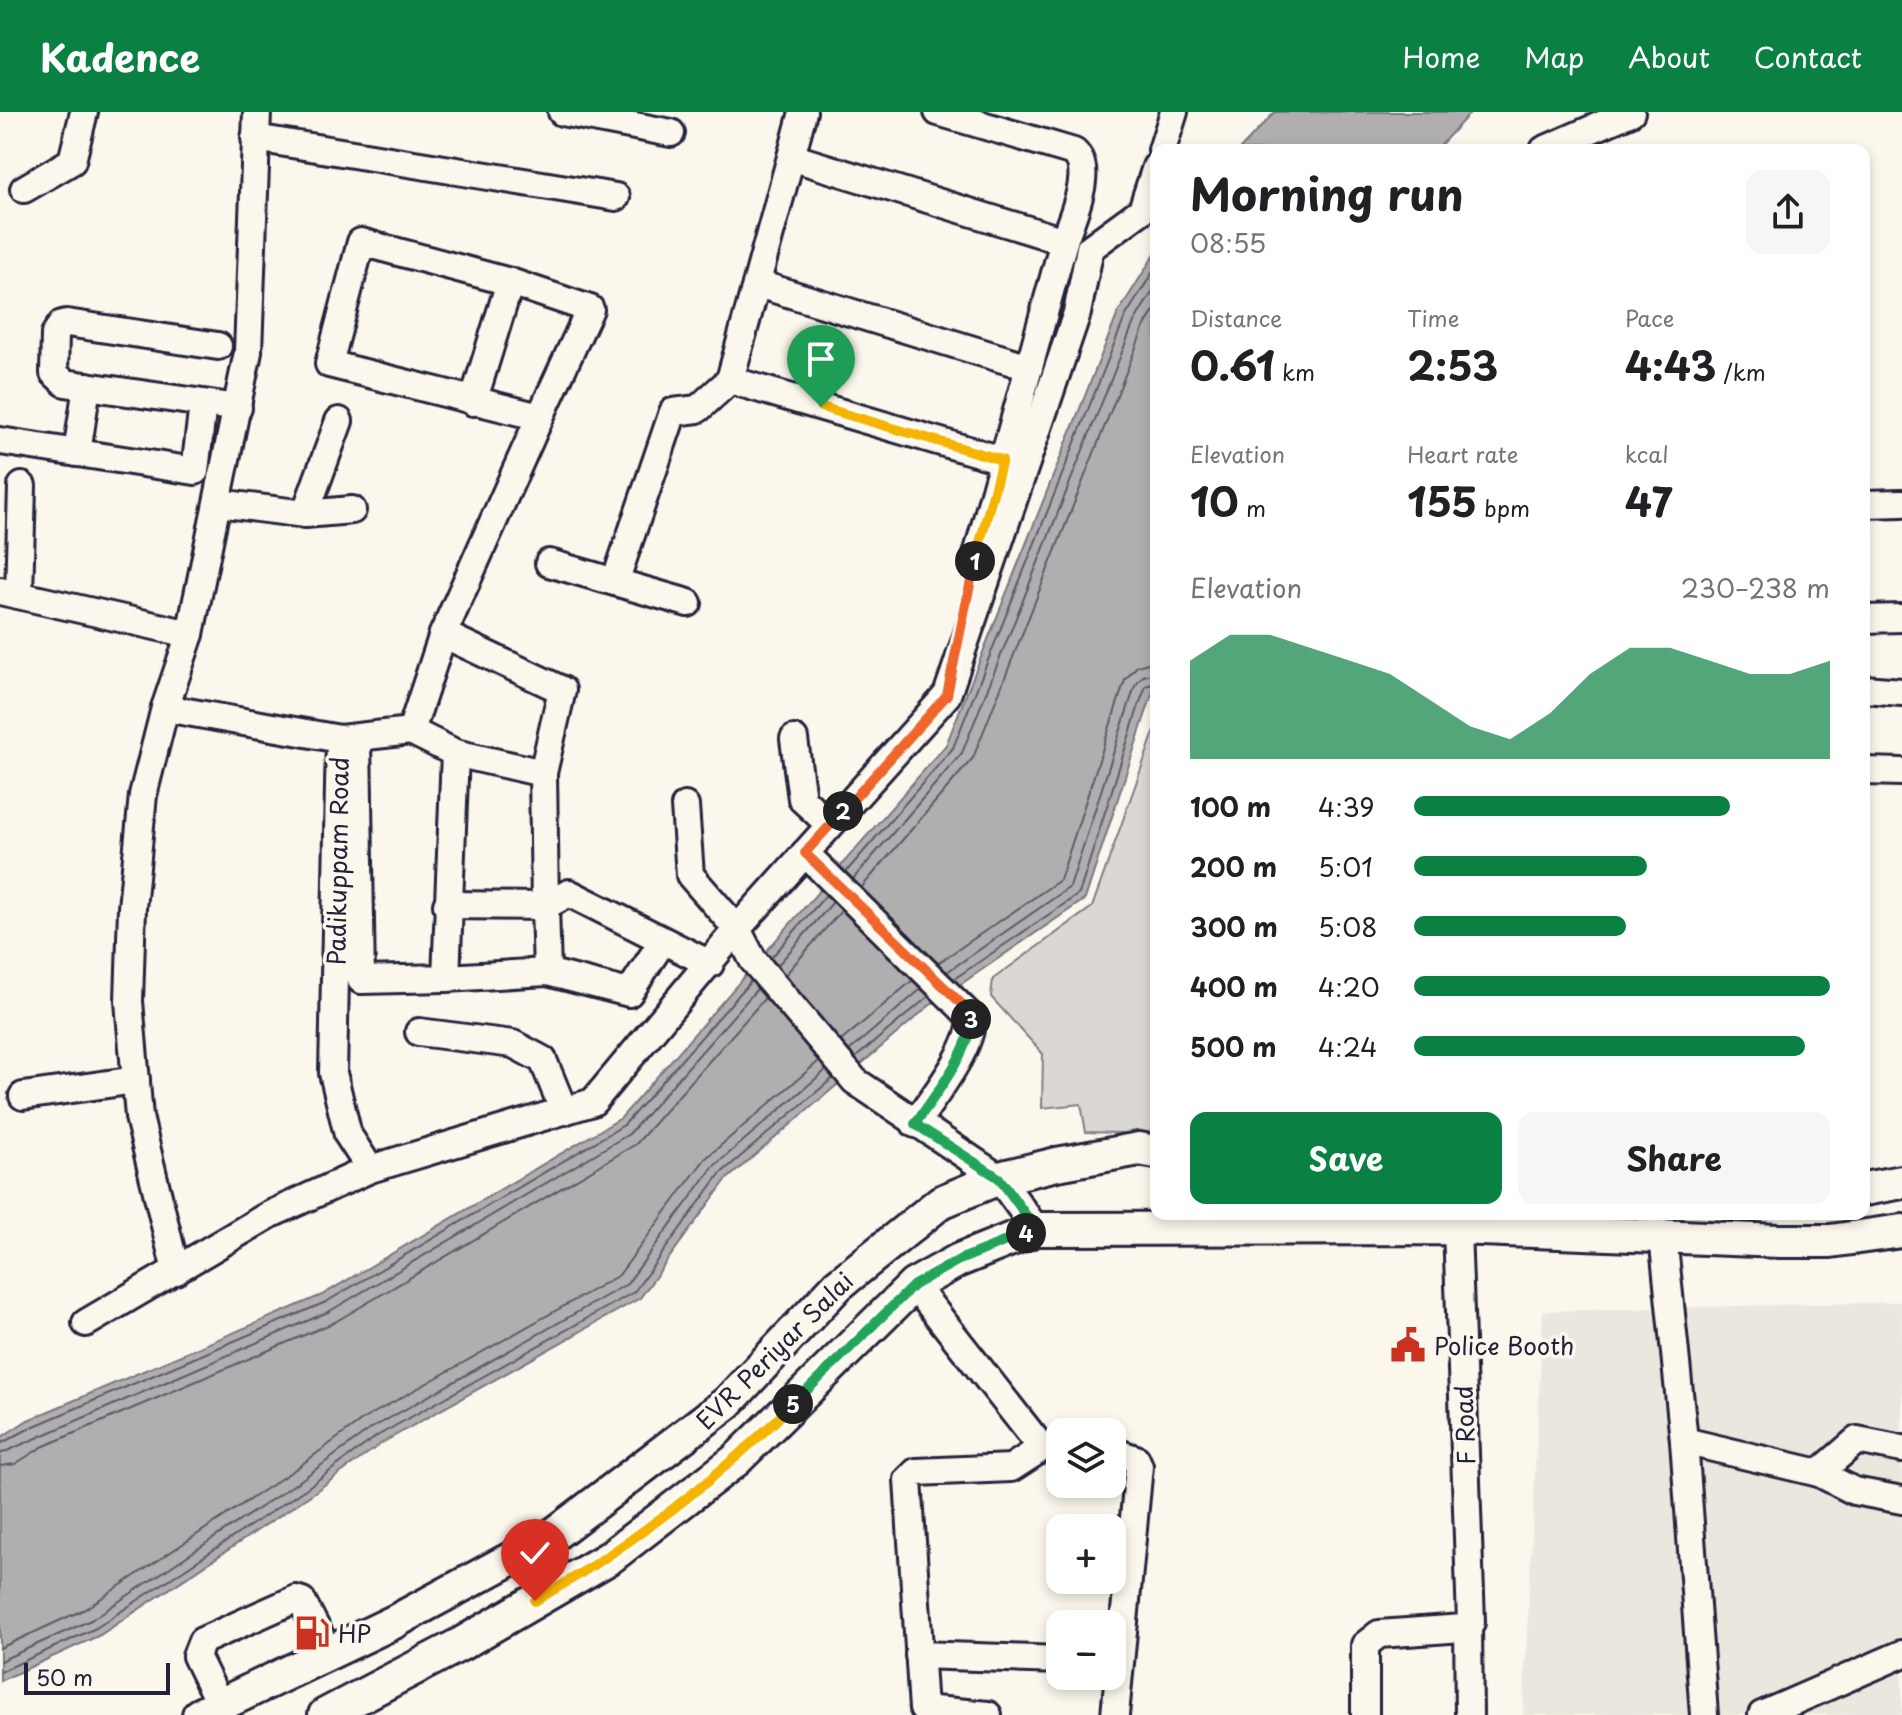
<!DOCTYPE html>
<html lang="en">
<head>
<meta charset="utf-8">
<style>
	:root { --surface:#fff; --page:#f6f6f6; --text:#202124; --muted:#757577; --accent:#0b8043 }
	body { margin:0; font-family:"Playpen Sans",sans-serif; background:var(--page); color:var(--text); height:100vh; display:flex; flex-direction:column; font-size:30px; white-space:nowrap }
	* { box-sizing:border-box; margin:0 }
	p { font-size:26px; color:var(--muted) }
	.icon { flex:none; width:44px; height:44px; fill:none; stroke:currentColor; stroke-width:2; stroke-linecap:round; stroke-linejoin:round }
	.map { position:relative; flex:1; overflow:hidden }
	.details { position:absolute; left:1150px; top:32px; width:720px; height:1076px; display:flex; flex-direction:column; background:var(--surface); border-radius:16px; box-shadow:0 4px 12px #0003 }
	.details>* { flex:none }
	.buttons { position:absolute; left:1046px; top:1306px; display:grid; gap:16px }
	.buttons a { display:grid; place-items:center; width:80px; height:80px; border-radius:16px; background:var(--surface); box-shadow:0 4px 12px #0003; font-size:40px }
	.scale { position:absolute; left:24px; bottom:20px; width:146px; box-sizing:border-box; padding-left:8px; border:4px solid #22223b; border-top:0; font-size:22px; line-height:28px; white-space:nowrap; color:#22223b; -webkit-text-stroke:6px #fbf7ec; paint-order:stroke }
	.pin { position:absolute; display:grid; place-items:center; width:68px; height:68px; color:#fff; margin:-82px -34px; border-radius:50% 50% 50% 0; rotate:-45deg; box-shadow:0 0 8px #0007 }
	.pin .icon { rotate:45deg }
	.km { position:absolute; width:40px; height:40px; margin:-20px; border-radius:50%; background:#222; color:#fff; font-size:22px; line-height:40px; text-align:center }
	.round { display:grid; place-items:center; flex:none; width:84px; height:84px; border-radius:16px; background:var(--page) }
	.headline { display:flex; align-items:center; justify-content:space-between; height:136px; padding:0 40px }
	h1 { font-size:44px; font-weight:700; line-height:60px }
	.stats { display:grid; grid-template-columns:repeat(3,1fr); gap:12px; height:136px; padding:8px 40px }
	.stats div { display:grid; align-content:center }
	.stats b { font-size:40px; font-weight:700 }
	.stats small { font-size:22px; font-weight:400 }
	.stats p { font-size:22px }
	.chart { height:224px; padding:16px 40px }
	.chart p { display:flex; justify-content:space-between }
	.chart svg { width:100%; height:144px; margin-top:8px; fill:var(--accent); opacity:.7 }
	.cta { display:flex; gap:16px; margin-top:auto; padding:16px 40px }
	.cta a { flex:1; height:92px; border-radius:16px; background:var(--accent); color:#fff; font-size:32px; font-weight:700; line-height:92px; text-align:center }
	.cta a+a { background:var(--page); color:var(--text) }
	ul { padding:0 40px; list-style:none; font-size:26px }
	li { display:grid; grid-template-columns:128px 96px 1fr; align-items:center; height:60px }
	li i { height:20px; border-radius:10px; background:var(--accent) }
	header { display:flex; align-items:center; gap:48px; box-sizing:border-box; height:112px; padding:0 40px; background:var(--accent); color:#fff }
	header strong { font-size:38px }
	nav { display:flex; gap:44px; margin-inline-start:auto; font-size:28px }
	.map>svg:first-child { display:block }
	.built { fill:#ebe7df }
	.green { fill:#dbd8d3; stroke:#7e7d87; stroke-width:2 }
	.water { fill:#b1aeb0; stroke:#787681; stroke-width:2 }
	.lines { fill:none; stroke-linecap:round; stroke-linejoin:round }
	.shore { stroke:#5b5a6a; stroke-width:2 }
	.minor-casing { stroke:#22223b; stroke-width:32 }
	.major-casing { stroke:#22223b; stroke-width:38 }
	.minor { stroke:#fbf7ec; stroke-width:26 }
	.major { stroke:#fbf7ec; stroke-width:32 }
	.split-1-casing { stroke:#fff; stroke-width:16 }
	.split-2-casing { stroke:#fff; stroke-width:16 }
	.split-3-casing { stroke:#fff; stroke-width:16 }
	.split-4-casing { stroke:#fff; stroke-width:16 }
	.split-5-casing { stroke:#fff; stroke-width:16 }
	.split-6-casing { stroke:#fff; stroke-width:16 }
	.split-1 { stroke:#f5b400; stroke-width:10 }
	.split-2 { stroke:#f0652b; stroke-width:10 }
	.split-3 { stroke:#f0652b; stroke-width:10 }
	.split-4 { stroke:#22a559; stroke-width:10 }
	.split-5 { stroke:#22a559; stroke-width:10 }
	.split-6 { stroke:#f5b400; stroke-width:10 }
	.labels { text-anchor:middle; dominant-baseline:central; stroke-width:7; stroke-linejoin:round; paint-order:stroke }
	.street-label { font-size:24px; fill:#22223b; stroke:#fbf7ec }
	.poi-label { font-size:24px; fill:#22223b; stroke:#fbf7ec; text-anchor:start }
</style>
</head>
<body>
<header>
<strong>Kadence</strong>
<nav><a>Home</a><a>Map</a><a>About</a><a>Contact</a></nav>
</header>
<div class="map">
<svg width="1902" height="1603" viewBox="0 0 1902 1603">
	<rect width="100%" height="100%" fill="#fbf7ec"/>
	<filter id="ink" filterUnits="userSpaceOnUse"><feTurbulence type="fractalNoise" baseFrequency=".0125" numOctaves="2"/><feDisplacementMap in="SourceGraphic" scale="16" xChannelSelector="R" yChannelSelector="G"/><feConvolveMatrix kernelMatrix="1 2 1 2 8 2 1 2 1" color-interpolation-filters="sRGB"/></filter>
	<g filter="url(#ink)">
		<path class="built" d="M1902 1190V1603H1523L1543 1199Z"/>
		<path class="green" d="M1156 615V1022L1086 1020 1081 992 1042 996 1043 942 991 885 993 867 1092 795Z"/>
		<g class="water">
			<path d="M1275 0H1471L1436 38H1239Z"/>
			<path d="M1156 140V570L1085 787 929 894 726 1068 640 1186 382 1331 312 1382 100 1523 0 1569V1326L28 1308 322 1183 621 1006 946 633 1118 201Z"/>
		</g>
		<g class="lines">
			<g class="shore">
				<path d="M846 760 953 636 1125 205 1156 155"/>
				<path d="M853 767 962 641 1134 210 1156 174"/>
				<path d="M861 776 973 646 1144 215 1156 196"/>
				<path d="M771 846 826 783"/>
				<path d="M938 851 1060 768 1125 568 1137 554 1156 549"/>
				<path d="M777 854 833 790"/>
				<path d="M947 860 1070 775 1135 574 1143 564 1156 561"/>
				<path d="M785 863 842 798"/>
				<path d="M954 867 1079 782 1139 593 1146 574 1156 571"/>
				<path d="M841 929 913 868"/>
				<path d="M849 939 921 877"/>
				<path d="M855 946 929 884"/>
				<path d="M0 1332 32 1315 326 1190 624 1013 751 869"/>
				<path d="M0 1342 330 1199 629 1022 757 877"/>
				<path d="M0 1354 15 1352 42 1335 335 1210 636 1032 765 886"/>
				<path d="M0 1536 85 1497 294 1358 365 1306 619 1163 705 1047 819 949"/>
				<path d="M0 1549 91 1508 301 1368 372 1316 627 1172 713 1055 826 958"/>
				<path d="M0 1560 96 1516 307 1376 377 1324 634 1180 720 1062 833 966"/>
			</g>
			<g class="minor-casing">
				<g id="minor">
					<path d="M257 0 248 240 190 522 165 596 340 627 333 961 348 1023 370 1057 593 990 737 817 947 583 1077 201 1090 136 1142 98 1156 55"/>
					<path d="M562 0 671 21"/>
					<path d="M938 0 1074 40C1095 59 1071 106 1064 129"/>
					<path d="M255 26 616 85"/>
					<path d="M1162 38 1174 0"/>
					<path d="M1544 38 1631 0"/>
					<path d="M791 45 803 0"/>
					<path d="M24 77 72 49 84 0"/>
					<path d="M361 130 510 170 590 197 540 305 329 252Z"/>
					<path d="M758 172 1029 255"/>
					<path d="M218 234 67 211 62 212 55 222 54 261 65 271 238 296"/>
					<path d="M473 290 510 170"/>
					<path d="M0 329 195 359 203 292"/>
					<path d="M77 341 87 274"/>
					<path d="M218 391 305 402 352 398"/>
					<path d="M1864 392 1902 391"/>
					<path d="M305 402 339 309"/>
					<path d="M549 451 615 470 673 300 698 297 730 268"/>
					<path d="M974 454 1064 129 791 45 730 268 1002 348"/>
					<path d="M615 470 688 491"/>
					<path d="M0 479 190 522"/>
					<path d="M19 483 22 374"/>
					<path d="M1864 507 1902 506"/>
					<path d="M443 522 562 578 543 661"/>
					<path d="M1864 577 1902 580"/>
					<path d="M165 596 143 683 132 796 129 889 139 1005 176 1159"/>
					<path d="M340 627 411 619 443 522 540 305"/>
					<path d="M794 627 802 687 830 713"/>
					<path d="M357 628 361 868 446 866 455 641 411 619"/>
					<path d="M1864 659 1902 660"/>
					<path d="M685 694 690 763 737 817 753 848 855 969 999 1066 1036 1117"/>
					<path d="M805 741 971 905C975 933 931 988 915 1012"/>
					<path d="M447 793 545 794 543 661 455 641"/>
					<path d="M547 860 629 881 662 830"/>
					<path d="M446 866 547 860 545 794 569 781 710 852"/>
					<path d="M419 920 513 932 543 948 564 999"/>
					<path d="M23 984 136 968"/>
					<path d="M1663 1124 1684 1329 1704 1603"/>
					<path d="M914 1173 1042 1336"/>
					<path d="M86 1211 269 1103 370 1057"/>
					<path d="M1684 1329 1819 1361 1857 1328 1902 1337"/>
					<path d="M1112 1339 1136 1347 1139 1354 1115 1603"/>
					<path d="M1819 1361 1854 1379 1902 1388"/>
					<path d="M1468 1514 1469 1603"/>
					<path d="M919 1543 1060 1548"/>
					<path d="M220 1593 196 1544 202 1529 296 1487 302 1489 329 1541"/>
					<path d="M988 1603 923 1597 908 1368 916 1360 1011 1356 1042 1336 1060 1335"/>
					<path d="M1365 1603V1533L1379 1522 1463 1516 1471 1510 1457 1116"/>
					<path d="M1762 1603 1902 1542"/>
				</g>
			</g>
			<g class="major-casing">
				<g id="major">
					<path d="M1864 1077 1902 1070"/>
					<path d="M199 1603 394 1510 548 1427 727 1291 838 1173 941 1090 999 1066 1057 1052 1139 1037 1156 1040"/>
					<path d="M325 1603 461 1532 609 1446 736 1348 914 1173 959 1148 1036 1117 1457 1116 1780 1129H1830L1902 1119"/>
				</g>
			</g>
			<use href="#minor" class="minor"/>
			<use href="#major" class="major"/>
		</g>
	</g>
	<g class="lines" filter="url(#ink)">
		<g class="split-1-casing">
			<path id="split-1" d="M821 295 1002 348 975 449"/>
		</g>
		<g class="split-2-casing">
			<path id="split-2" d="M843 699 947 583 975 449"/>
		</g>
		<g class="split-3-casing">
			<path id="split-3" d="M843 699 805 741 968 898 971 907"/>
		</g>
		<g class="split-4-casing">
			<path id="split-4" d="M971 907C972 937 932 987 915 1012L999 1066 1036 1117 1026 1121"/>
		</g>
		<g class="split-5-casing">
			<path id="split-5" d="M793 1292 914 1173 959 1148 1026 1121"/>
		</g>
		<g class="split-6-casing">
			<path id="split-6" d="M535 1489C631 1434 715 1369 793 1292"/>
		</g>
		<use href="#split-1" class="split-1"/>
		<use href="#split-2" class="split-2"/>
		<use href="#split-3" class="split-3"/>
		<use href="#split-4" class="split-4"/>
		<use href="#split-5" class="split-5"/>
		<use href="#split-6" class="split-6"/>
	</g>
	<defs>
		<g id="civic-bare" transform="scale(2.76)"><path d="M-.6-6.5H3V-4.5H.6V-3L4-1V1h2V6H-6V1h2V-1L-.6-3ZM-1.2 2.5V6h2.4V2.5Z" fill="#c8321e" stroke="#fbf7ec" stroke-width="2.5" paint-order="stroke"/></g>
		<g id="fuel-bare" transform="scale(2.76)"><path d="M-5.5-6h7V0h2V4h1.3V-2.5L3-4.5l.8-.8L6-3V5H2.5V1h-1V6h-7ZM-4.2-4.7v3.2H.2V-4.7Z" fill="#c8321e" stroke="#fbf7ec" stroke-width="2.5" paint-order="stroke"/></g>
	</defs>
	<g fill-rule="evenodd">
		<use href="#civic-bare" x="1408" y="1233"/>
		<use href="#fuel-bare" x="312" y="1521"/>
	</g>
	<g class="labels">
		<g class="street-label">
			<text transform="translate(337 749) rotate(-89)">Padikuppam Road</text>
			<text transform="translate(774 1238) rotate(-45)">EVR Periyar Salai</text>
			<text transform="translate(1464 1313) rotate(-92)">F Road</text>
		</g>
		<g class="poi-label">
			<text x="1434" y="1233">Police Booth</text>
			<text x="338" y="1521">HP</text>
		</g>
	</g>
</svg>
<div class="buttons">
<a><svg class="icon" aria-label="layers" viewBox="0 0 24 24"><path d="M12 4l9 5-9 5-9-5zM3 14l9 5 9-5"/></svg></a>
<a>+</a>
<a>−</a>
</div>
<div class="scale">50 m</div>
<div class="pin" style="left:821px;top:295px;background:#1e9e55"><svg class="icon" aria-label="arrive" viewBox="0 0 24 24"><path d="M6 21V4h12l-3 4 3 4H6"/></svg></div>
<div class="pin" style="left:535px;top:1489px;background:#d93025"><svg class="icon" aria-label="check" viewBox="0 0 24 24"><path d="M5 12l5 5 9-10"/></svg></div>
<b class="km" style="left:975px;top:449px">1</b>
<b class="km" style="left:843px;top:699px">2</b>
<b class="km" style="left:971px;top:907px">3</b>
<b class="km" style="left:1026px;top:1121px">4</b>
<b class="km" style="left:793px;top:1292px">5</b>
<section class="details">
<div class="headline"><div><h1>Morning run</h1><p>08:55</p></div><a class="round"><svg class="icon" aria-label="share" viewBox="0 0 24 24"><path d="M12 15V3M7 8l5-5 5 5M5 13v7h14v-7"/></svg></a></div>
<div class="stats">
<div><p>Distance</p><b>0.61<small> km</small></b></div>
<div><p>Time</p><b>2:53</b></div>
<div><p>Pace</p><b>4:43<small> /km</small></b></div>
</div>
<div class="stats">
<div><p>Elevation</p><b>10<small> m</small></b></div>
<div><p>Heart rate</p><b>155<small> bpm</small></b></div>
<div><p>kcal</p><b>47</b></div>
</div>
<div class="chart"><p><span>Elevation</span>230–238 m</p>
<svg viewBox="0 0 160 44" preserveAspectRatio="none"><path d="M0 44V14L10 6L20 6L30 10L40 14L50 18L60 26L70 34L80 38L90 30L100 18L110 10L120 10L130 14L140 18L150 18L160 14V44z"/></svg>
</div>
<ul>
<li><b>100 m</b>4:39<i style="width:76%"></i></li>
<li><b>200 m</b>5:01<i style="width:56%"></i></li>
<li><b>300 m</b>5:08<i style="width:51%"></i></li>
<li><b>400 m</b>4:20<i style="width:100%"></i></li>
<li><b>500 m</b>4:24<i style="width:94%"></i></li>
</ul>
<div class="cta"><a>Save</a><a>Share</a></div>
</section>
</div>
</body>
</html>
